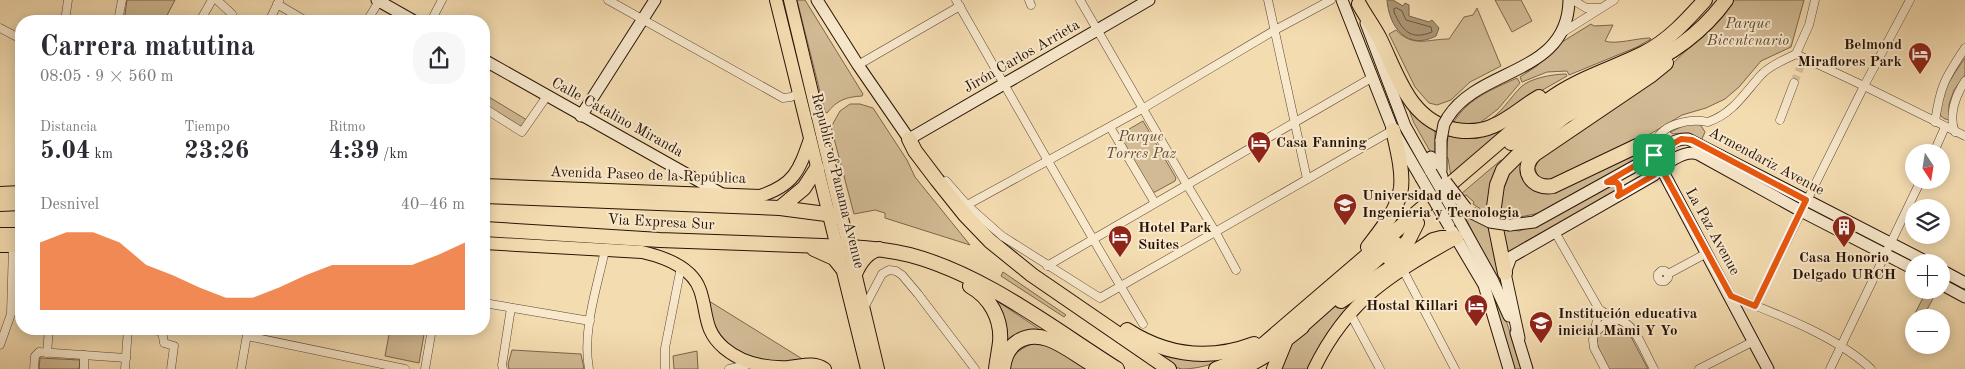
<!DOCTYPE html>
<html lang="es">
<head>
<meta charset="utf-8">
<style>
	:root { --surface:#fff; --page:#f7f7f7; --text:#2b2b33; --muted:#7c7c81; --accent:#ea580c }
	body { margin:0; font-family:"Old Standard TT",serif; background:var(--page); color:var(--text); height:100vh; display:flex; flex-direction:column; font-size:19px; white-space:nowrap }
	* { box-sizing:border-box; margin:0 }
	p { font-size:16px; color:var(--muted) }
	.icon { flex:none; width:28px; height:28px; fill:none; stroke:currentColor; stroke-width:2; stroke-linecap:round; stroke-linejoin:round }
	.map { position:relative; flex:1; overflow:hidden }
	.sheet { position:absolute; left:15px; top:15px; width:475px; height:320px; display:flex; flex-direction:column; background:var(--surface); border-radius:20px; box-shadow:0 2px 12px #0003 }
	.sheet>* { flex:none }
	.needle { width:32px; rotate:168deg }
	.tools { position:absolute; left:1905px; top:144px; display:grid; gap:10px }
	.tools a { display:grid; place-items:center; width:45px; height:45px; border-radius:50%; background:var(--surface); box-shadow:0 2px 12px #0003; font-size:25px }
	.pin { position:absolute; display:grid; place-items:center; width:42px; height:42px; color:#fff; margin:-21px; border-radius:10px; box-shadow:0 2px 8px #0006 }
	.round { display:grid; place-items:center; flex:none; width:52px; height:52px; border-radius:20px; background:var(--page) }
	.summary { display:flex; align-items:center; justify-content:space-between; height:85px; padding:0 25px }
	h1 { font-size:28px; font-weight:700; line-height:38px }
	.metrics { display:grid; grid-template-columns:repeat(3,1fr); gap:8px; height:85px; padding:5px 25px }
	.metrics div { display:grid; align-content:center }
	.metrics b { font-size:25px; font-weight:700 }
	.metrics small { font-size:14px; font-weight:400 }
	.metrics p { font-size:14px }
	.chart { height:140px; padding:10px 25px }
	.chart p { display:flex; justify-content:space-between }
	.chart svg { width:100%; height:90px; margin-top:5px; fill:var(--accent); opacity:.7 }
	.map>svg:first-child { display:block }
	.green { fill:#d1ba94; stroke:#7c664d }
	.water { fill:#ae9877; stroke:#78634a }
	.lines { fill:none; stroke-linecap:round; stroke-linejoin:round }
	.shore { stroke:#6a563e; stroke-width:1 }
	.street-tunnel { stroke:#d5be97; stroke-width:8; stroke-dasharray:8 4; stroke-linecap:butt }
	.street-casing { stroke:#5a4531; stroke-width:9 }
	.secondary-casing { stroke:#271306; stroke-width:13 }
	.primary-casing { stroke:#271306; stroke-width:14 }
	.highway-casing { stroke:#271306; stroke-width:16 }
	.street { stroke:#f8e8cc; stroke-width:8 }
	.secondary { stroke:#f8e8cc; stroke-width:11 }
	.primary { stroke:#f4dcb1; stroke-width:12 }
	.highway { stroke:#f4dcb1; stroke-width:14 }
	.secondary-bridge-casing { stroke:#271306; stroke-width:13; stroke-linecap:butt }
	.secondary-bridge { stroke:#f8e8cc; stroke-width:11 }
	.route-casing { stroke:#fff; stroke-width:10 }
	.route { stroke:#ea580c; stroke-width:6 }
	.labels { text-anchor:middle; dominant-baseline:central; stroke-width:4; stroke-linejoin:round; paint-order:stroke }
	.park-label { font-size:15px; font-style:italic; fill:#624d38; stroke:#f8e8cc }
	.poi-label { font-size:15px; font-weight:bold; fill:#271306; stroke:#f8e8cc; text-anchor:start }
	.street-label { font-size:15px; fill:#271306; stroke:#f8e8cc }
</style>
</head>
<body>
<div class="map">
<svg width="1965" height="369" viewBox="0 0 1965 369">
	<rect width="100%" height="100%" fill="#f4dcb1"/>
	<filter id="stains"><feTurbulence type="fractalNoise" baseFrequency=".004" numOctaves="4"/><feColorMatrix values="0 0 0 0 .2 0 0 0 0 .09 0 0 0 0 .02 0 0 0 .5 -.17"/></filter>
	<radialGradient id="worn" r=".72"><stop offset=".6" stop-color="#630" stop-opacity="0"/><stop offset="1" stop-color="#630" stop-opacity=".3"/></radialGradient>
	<g class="green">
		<path d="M127 0H175L164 21H124Z"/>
		<path d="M797 0H805L863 94 862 96C846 97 837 100 827 113L825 112Z"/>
		<path d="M1495 0H1521L1532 21 1512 32Z"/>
		<path d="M1731 0H1804L1791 47 1761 61 1739 87 1725 99 1706 108 1682 115 1652 133 1554 179H1542L1537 174 1535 168 1540 157 1672 64 1716 22Z"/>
		<path d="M1477 8 1501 66 1470 82 1451 100 1437 105 1429 103 1415 87 1389 34 1396 30C1414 48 1427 39 1449 39L1464 17 1473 15Z"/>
		<path d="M1591 24 1594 26 1613 25 1605 41C1615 45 1637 38 1650 38L1651 39 1637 47 1569 75 1567 71 1547 72 1522 82 1520 77 1537 66 1562 42Z"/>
		<path d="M1965 58V75L1954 90 1949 104V120C1922 116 1958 68 1965 58Z"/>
		<path d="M1566 74 1567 76 1485 123C1502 113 1508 100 1521 87 1530 78 1554 74 1566 74Z"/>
		<path d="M1517 78 1520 83 1498 109 1481 122 1480 126 1452 125C1466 99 1491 90 1517 78Z"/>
		<path d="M484 94 527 120 522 126H517L484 103Z"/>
		<path d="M1609 97 1521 169 1552 192 1635 155 1643 150 1645 154 1539 213 1516 218H1504L1500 216V199L1512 166 1558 126Z"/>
		<path d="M850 104H860L873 108 907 160 915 177 970 245 885 218V213L875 210 854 214 831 127 840 111Z"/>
		<path d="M1408 107 1435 129V160L1414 123Z"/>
		<path d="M1143 121 1176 178 1175 181 1155 192H1152L1119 135Z"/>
		<path d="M1692 122 1700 124 1705 132 1701 141C1691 135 1685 132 1673 134L1670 132Z"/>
		<path d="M1504 129 1451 177 1448 158 1446 157 1448 136 1478 138Z"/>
		<path d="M1501 160 1504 161C1494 180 1488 191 1487 213L1473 204 1474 202 1466 195 1464 196 1461 194Z"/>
		<path d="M1610 185 1616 186 1617 191 1521 244 1508 255 1501 228 1519 231 1539 224Z"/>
		<path d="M1463 213 1492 228 1506 295 1503 292Z"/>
		<path d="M1003 272 1066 315 1064 317 1001 276Z"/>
		<path d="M1487 282 1499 299 1522 369H1514Z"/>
		<path d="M1364 288 1317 369H1279L1282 356 1301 329Z"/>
		<path d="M1927 290 1937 291 1923 317 1914 318V330L1908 327Z"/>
		<path d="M994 299 1042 331 1030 332 1006 348 1007 335Z"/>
		<path d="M709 301 804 360C774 363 755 363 730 345 721 339 714 332 711 321 710 314 710 307 709 301Z"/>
		<path d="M1617 323 1627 329 1648 369H1609C1598 349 1586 331 1617 323Z"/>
		<path d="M390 329H425L419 363 385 356Z"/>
		<path d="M1038 342 1057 350 1086 369H1010C1012 352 1023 347 1038 342Z"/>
		<path d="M1146 345 1243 350C1224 360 1204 369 1182 369 1169 367 1156 353 1146 345Z"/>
		<path d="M512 350 581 354 584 369H509L508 364Z"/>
		<path d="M697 351 698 369H674L673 356Z"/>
		<path d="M40 358 80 360 79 369H39Z"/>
	</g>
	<path class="water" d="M1387 0H1393L1403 6 1405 3 1409 5V16L1429 22 1432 20 1439 28 1436 36C1407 51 1389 27 1387 0Z"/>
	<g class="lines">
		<path class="shore" d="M1397 8 1402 11 1406 20 1431 27 1432 32C1410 41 1402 30 1394 12V9Z"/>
		<path class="street-tunnel" d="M1794 83 1802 63"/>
		<g class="street-casing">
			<g id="street">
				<path d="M217 0 232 14"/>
				<path d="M608 0 783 98 791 97 799 93"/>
				<path d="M956 0C1018 108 1079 217 1143 324"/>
				<path d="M1029 0 1031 5"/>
				<path d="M1080 0 1183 178 1216 233 1236 270"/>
				<path d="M1268 0 1307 179"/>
				<path d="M1573 0 1586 8H1600"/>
				<path d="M277 4 306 21"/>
				<path d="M65 21 68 0"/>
				<path d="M118 21 122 0"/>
				<path d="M200 21 212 0"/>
				<path d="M269 21 279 1"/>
				<path d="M367 21 379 1"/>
				<path d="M431 21 442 0"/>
				<path d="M0 28 21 39"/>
				<path d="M1560 34 1614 0"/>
				<path d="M1796 54 1864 86 1965 136"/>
				<path d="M1796 54 1809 25 1815 0"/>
				<path d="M858 65 960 6"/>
				<path d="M484 108 522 132 547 96"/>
				<path d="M1780 120 1794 83"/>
				<path d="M1935 122C1940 86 1945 78 1965 48"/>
				<path d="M1110 127 1155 203"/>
				<path d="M1955 132C1948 115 1956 95 1965 81"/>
				<path d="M1654 146C1659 124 1689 118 1708 122 1734 113 1745 92 1762 74 1772 64 1784 60 1796 54"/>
				<path d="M1934 152 1945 127"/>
				<path d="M946 181 967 205 1002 236 1100 298 1393 130"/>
				<path d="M967 205 1142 109 1275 30 1331 0"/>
				<path d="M1555 232 1599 309C1607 316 1618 318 1627 324 1638 332 1647 357 1654 369"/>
				<path d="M1047 266 1373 77"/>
				<path d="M1402 268 1455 369"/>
				<path d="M1668 274 1665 271H1661L1658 274V278L1660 281H1665L1668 278V274L1707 253"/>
				<path d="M1731 296C1774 313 1837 336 1871 369"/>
				<path d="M484 303 590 321"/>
				<path d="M1755 305 1864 86 1910 0"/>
				<path d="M864 308 882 274 889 270 896 271 902 275 918 294 975 369"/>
				<path d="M1599 309 1593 340 1594 348 1605 369"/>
				<path d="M1350 313 1380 369"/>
				<path d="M128 329 162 331 164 343 174 346 171 369"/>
				<path d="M1595 333 1605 323 1618 320"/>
				<path d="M247 336 405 369"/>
				<path d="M0 345 11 314 13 246"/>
				<path d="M47 353 49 329"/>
				<path d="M34 369 35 356 39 352 126 358"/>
				<path d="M84 369V355"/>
				<path d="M125 369 128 329"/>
				<path d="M241 369 248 329"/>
				<path d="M425 369 432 329"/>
				<path d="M503 369 502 365 511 308"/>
				<path d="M589 369C582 330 597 288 605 250"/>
				<path d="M665 369V348L681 267"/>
				<path d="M729 369 751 364"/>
				<path d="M1699 369 1754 341"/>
				<path d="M1830 369 1921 180"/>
			</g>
		</g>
		<g class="secondary-casing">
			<g id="secondary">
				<path d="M377 0 414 21"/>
				<path d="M817 0 858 65 909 139 1149 0"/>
				<path d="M1342 0 1393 130 1421 178"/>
				<path d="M1366 23 1405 126 1431 172"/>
				<path d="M484 60 722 194"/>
				<path d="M581 116 655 0"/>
				<path d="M1448 117C1480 67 1568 75 1569 0"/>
				<path d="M1441 140V170"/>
				<path d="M1431 157 1442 176"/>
				<path d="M1661 168 1768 369"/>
				<path d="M1459 220 1493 281 1509 316"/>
				<path d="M1510 225 1534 222 1653 156C1662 147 1676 138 1688 139L1927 262"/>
				<path d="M1452 231 1484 285 1509 369"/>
				<path d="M1941 270 1965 283"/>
				<path d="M1941 284 1965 297"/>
				<path d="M1516 333 1527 369"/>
				<path d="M1519 338 1505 273 1511 257 1654 175C1663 165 1684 149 1698 154L1801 211 1914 269"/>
			</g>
		</g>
		<g class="primary-casing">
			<g id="primary">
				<path d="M776 0 867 369"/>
				<path d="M790 0 878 369"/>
				<path d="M484 185 760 196C794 185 799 171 810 139"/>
				<path d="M0 193 21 192"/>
				<path d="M484 243 642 252C664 257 692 267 700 290 708 313 703 330 724 348 743 364 765 368 788 367 802 366 813 361 825 369"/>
				<path d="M0 246H21"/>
				<path d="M1314 369C1348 299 1391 274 1456 238"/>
			</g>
		</g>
		<g class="highway-casing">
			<g id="highway">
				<path d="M1359 4C1365 15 1373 26 1379 37 1397 73 1409 122 1456 130 1468 132 1482 131 1493 126 1510 119 1523 106 1539 97"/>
				<path d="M909 139 915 151 937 180 965 215 990 241 1032 275 1169 369"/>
				<path d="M1511 143C1538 121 1565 100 1597 85 1608 81 1619 78 1629 73 1668 57 1701 35 1726 0"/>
				<path d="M1666 147 1655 144 1637 146 1553 186C1532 190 1518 169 1535 154L1650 76 1666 63"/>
				<path d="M484 196 780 208 841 216"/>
				<path d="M0 204 21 203"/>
				<path d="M780 208 804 188 817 168"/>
				<path d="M484 229 660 240 849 247C870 248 890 250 910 255 985 275 1052 328 1117 369"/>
				<path d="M0 235H21"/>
				<path d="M1368 247C1381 230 1398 210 1401 188 1403 170 1397 148 1393 130"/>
				<path d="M814 249 834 258 842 268"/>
				<path d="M1390 259 1408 241 1417 223"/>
				<path d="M1505 273 1493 214 1497 185 1503 170 1526 147 1565 116 1634 80"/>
				<path d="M855 274C860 262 867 252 879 249"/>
				<path d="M970 286C990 297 1002 319 1000 342 999 351 997 360 996 369"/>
				<path d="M1341 301 1433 240 1441 238H1456"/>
				<path d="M1127 330C1167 356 1209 361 1254 344"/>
				<path d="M1296 331 1395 243"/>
				<path d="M1003 369C1004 359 1008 348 1017 342 1045 323 1077 359 1101 369"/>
				<path d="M1216 369 1237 361 1264 344 1547 101C1578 78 1610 70 1644 53 1668 41 1687 20 1705 0"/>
				<path d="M1242 369 1265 356 1302 327"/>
				<path d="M1274 369 1285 342"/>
			</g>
		</g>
		<use href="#street" class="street"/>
		<use href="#secondary" class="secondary"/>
		<use href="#primary" class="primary"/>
		<use href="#highway" class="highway"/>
		<g class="secondary-bridge-casing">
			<g id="secondary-bridge">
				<path d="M1441 140 1444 124 1448 117"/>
				<path d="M1431 172 1459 220"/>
				<path d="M1421 178 1449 226"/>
				<path d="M1446 182 1466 208"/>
				<path d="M1472 213 1490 222 1510 225"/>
			</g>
		</g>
		<use href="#secondary-bridge" class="secondary-bridge"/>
	</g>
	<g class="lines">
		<g class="route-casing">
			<path id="route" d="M1681 139 1692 140 1806 200 1755 306 1731 296 1661 168 1654 175 1618 196 1620 193 1619 185 1616 182H1607Z"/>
		</g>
		<use href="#route" class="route"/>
	</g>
	<defs>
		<g id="hotel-pin" transform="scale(1.25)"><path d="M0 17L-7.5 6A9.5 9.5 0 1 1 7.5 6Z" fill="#8f2418" stroke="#f8e8cc"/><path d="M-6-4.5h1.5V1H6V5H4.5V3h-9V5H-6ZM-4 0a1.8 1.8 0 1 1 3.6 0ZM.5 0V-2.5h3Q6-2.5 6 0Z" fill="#fff"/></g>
		<g id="university-pin" transform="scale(1.25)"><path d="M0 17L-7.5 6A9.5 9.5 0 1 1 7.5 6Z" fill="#8f2418" stroke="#f8e8cc"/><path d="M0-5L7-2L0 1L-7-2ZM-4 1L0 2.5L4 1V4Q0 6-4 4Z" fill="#fff"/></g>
		<g id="building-pin" transform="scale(1.25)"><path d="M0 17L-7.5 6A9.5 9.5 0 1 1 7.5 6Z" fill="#8f2418" stroke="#f8e8cc"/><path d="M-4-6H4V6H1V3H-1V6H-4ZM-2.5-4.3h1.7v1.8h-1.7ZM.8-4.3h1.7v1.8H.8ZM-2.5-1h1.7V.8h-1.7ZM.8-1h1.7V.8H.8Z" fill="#fff"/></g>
		<g id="school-pin" transform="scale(1.25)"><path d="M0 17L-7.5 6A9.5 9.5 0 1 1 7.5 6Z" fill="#8f2418" stroke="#f8e8cc"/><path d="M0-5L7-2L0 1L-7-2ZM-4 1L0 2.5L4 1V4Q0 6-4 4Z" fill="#fff"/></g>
	</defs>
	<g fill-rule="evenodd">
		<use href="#hotel-pin" x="1920" y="54"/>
		<use href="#hotel-pin" x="1259" y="143"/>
		<use href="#university-pin" x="1345" y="205"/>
		<use href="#building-pin" x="1844" y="227"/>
		<use href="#hotel-pin" x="1120" y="237"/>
		<use href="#hotel-pin" x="1476" y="306"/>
		<use href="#school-pin" x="1541" y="323"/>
	</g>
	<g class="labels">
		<g class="park-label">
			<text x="1748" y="24">Parque<tspan x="1748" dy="17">Bicentenario</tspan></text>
			<text x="1141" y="137">Parque<tspan x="1141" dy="17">Torres Paz</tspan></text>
		</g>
		<g class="poi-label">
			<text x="1902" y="45" text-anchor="end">Belmond<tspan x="1902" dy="17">Miraflores Park</tspan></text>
			<text x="1276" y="143">Casa Fanning</text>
			<text x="1362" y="196">Universidad de<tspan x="1362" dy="17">Ingenieria y Tecnologia</tspan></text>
			<text x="1138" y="228">Hotel Park<tspan x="1138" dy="17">Suites</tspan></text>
			<text x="1844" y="258" text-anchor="middle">Casa Honorio<tspan x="1844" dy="17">Delgado URCH</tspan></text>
			<text x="1458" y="306" text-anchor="end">Hostal Killari</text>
			<text x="1558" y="314">Institución educativa<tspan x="1558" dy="17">inicial Mami Y Yo</tspan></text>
		</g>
		<g class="street-label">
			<text transform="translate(1022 57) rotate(-30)">Jirón Carlos Arrieta</text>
			<text transform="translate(617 118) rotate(29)">Calle Catalino Miranda</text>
			<text transform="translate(1766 162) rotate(28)">Armendariz Avenue</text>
			<text transform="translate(648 176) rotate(2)">Avenida Paseo de la República</text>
			<text transform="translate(837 181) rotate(76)">Republic of Panama Avenue</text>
			<text transform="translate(661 223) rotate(3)">Via Expresa Sur</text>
			<text transform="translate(1712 232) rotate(61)">La Paz Avenue</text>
		</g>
	</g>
	<rect width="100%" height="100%" filter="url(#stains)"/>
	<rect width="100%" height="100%" fill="url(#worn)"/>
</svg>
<div class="tools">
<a><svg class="needle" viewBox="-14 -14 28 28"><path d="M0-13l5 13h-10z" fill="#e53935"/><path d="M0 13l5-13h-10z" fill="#7c7c81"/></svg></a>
<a><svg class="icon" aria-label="layers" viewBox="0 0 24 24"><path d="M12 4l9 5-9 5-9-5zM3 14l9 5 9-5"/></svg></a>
<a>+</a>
<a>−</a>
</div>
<div class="pin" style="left:1654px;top:155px;background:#1e9e55"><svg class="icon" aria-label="arrive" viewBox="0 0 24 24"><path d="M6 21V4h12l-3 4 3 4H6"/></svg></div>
<section class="sheet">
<div class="summary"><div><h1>Carrera matutina</h1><p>08:05 · 9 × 560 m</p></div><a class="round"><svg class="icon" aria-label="share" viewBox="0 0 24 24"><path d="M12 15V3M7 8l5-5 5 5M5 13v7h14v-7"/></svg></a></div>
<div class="metrics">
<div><p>Distancia</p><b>5.04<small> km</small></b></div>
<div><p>Tiempo</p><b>23:26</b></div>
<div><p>Ritmo</p><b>4:39<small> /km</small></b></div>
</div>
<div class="chart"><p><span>Desnivel</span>40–46 m</p>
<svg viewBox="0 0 160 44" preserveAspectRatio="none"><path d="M0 44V11L10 6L20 6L30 11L40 22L50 27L60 33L70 38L80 38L90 33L100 27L110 22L120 22L130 22L140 22L150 17L160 11V44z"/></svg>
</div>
</section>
</div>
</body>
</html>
